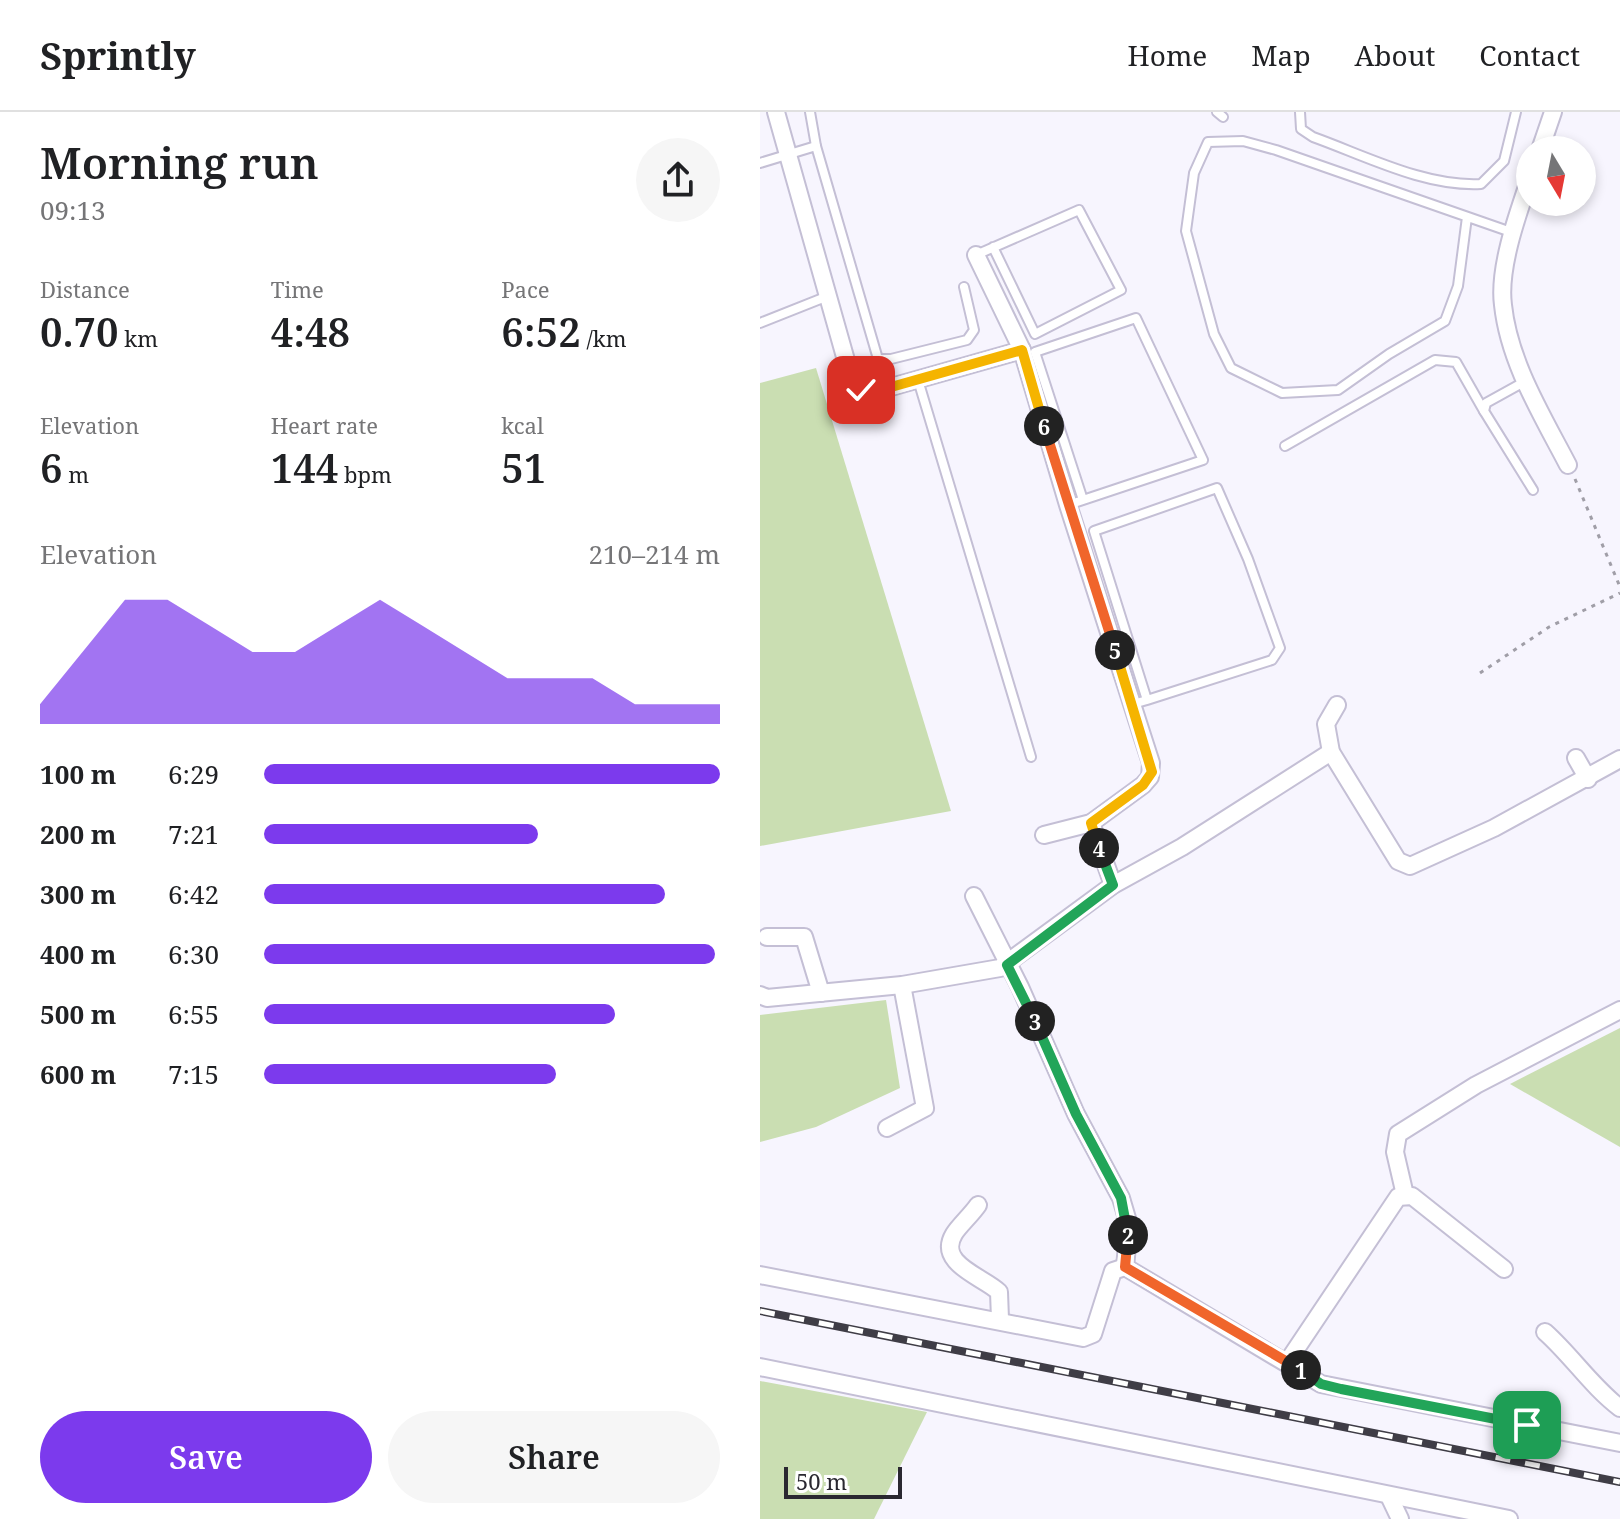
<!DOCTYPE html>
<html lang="en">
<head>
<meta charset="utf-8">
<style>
	:root { --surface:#fff; --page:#f6f6f6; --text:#202124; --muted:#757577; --line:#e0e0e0; --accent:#7c3aed }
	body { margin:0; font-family:"Noto Serif",serif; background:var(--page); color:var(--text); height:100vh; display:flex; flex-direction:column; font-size:30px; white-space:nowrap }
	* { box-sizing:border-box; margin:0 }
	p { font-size:26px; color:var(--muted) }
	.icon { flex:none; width:44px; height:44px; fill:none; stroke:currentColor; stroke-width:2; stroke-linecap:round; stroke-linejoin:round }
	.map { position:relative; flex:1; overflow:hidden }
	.panel { display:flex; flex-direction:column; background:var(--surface); width:760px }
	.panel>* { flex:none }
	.needle { width:52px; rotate:170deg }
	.fabs { position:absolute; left:756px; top:24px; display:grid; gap:16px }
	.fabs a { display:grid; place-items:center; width:80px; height:80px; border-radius:50%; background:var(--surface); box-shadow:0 4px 12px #0003; font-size:40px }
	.scale { position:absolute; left:24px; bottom:20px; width:118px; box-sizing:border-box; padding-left:8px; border:4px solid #2a2831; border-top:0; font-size:22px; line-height:28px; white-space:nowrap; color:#2a2831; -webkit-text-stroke:6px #fff; paint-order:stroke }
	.pin { position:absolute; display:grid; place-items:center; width:68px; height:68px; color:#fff; margin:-34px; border-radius:16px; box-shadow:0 4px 12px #0006 }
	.km { position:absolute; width:40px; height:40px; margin:-20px; border-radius:50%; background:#222; color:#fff; font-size:22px; line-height:40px; text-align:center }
	.round { display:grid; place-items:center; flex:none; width:84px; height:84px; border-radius:42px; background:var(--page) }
	.summary { display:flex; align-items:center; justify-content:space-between; height:136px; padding:0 40px }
	h1 { font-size:44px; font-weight:600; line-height:60px }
	.metrics { display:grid; grid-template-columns:repeat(3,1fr); gap:12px; height:136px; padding:8px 40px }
	.metrics div { display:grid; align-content:center }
	.metrics b { font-size:40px; font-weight:600 }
	.metrics small { font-size:22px; font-weight:400 }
	.metrics p { font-size:22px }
	.chart { height:224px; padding:16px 40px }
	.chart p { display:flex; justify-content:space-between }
	.chart svg { width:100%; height:144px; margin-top:8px; fill:var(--accent); opacity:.7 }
	.action { display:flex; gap:16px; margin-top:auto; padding:16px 40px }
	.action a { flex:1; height:92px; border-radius:48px; background:var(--accent); color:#fff; font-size:32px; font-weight:600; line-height:92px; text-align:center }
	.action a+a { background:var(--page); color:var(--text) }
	ul { padding:0 40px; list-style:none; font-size:26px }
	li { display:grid; grid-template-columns:128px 96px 1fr; align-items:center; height:60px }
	li i { height:20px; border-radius:10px; background:var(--accent) }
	header { display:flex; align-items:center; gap:48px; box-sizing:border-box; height:112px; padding:0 40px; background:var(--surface); border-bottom:2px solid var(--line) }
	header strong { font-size:38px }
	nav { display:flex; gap:44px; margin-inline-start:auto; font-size:28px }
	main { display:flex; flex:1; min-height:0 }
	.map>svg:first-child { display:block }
	.green { fill:#cadeb2 }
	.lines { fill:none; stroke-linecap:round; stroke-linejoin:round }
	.service-casing { stroke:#c4bfd5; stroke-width:12 }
	.minor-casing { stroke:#c4bfd5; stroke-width:20 }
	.path { stroke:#a09ea7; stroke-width:3; stroke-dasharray:4 6; stroke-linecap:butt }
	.service { stroke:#fff; stroke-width:8 }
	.minor { stroke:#fff; stroke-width:16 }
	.rail-casing { stroke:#3f3d46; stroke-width:8 }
	.rail { stroke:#fff; stroke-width:5; stroke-dasharray:15; stroke-linecap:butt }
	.split-1-casing { stroke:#fff; stroke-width:16 }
	.split-2-casing { stroke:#fff; stroke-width:16 }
	.split-3-casing { stroke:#fff; stroke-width:16 }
	.split-4-casing { stroke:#fff; stroke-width:16 }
	.split-5-casing { stroke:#fff; stroke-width:16 }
	.split-6-casing { stroke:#fff; stroke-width:16 }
	.split-7-casing { stroke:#fff; stroke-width:16 }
	.split-1 { stroke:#22a559; stroke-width:10 }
	.split-2 { stroke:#f0652b; stroke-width:10 }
	.split-3 { stroke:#22a559; stroke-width:10 }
	.split-4 { stroke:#22a559; stroke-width:10 }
	.split-5 { stroke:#f5b400; stroke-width:10 }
	.split-6 { stroke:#f0652b; stroke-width:10 }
	.split-7 { stroke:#f5b400; stroke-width:10 }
</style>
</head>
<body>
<header>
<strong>Sprintly</strong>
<nav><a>Home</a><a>Map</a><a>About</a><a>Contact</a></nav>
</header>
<main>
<section class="panel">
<div class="summary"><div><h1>Morning run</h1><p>09:13</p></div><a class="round"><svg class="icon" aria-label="share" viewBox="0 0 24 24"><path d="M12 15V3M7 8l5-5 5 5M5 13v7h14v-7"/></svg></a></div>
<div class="metrics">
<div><p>Distance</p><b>0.70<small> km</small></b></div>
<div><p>Time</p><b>4:48</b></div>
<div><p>Pace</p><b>6:52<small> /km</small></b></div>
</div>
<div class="metrics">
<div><p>Elevation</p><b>6<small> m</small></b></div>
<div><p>Heart rate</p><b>144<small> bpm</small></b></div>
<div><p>kcal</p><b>51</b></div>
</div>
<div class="chart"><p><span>Elevation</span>210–214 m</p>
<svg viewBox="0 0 160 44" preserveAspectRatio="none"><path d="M0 44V38L10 22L20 6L30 6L40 14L50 22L60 22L70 14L80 6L90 14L100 22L110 30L120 30L130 30L140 38L150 38L160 38V44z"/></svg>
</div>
<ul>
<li><b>100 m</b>6:29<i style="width:100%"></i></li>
<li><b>200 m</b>7:21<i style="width:60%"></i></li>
<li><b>300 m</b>6:42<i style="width:88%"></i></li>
<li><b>400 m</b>6:30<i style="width:99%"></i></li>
<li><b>500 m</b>6:55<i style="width:77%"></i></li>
<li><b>600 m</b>7:15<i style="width:64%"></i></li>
</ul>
<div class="action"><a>Save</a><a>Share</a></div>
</section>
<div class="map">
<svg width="860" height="1407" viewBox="0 0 860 1407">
	<rect width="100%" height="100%" fill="#f7f5fe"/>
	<g class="green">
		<path d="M56 256 191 699 0 734V271Z"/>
		<path d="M126 888 140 976 56 1015 0 1030V903Z"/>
		<path d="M860 916V1035L750 972Z"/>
		<path d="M0 1269 167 1300 114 1407H0Z"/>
	</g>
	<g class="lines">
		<g class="service-casing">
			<g id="service">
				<path d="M50 0 56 34"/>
				<path d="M457 0 463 5"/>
				<path d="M540 0 541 17 553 25C606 44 665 75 721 72L744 49 756 0"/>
				<path d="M0 51 56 34 118 247H131L207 228 214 218 204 175"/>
				<path d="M707 105 698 174 685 209 629 242 578 278 522 281 471 256 454 222 426 119 434 61 448 30 483 29 516 38 751 120"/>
				<path d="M216 143 319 98 361 178 275 222 233 135"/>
				<path d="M0 211 68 184"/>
				<path d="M158 268 271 645"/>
				<path d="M764 270 726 291 724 299 773 378"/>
				<path d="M525 334 675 248 696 250 724 299"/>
				<path d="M308 393 443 348 376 206 275 240 323 388"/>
				<path d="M373 592 387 588 512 548 520 536 488 447 457 376 334 419 387 588"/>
			</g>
		</g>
		<g class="minor-casing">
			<g id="minor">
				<path d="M16 0 91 266 101 278 117 279 262 238"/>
				<path d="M780 38 793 0"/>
				<path d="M770 66C758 101 738 156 743 193 749 250 782 303 808 353"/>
				<path d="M216 143 262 238 308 393 391 651 390 665 383 673 331 711 284 723"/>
				<path d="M577 593 566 612 571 640 638 749 650 754 734 716 860 647"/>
				<path d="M816 646 828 667"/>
				<path d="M331 711 353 773"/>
				<path d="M214 784 260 875 316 1002 361 1086 369 1113 365 1155"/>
				<path d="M7 825H44L61 881"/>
				<path d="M0 883 7 886 142 873 240 856 353 773 422 735 571 640"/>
				<path d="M127 1016 165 996 142 873"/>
				<path d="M645 1083 635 1040 638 1022 716 973 860 898"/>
				<path d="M218 1093C212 1102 198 1115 194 1122 176 1152 224 1165 239 1180L240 1207"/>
				<path d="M0 1163 323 1226 333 1222 353 1159 365 1155 561 1272 860 1331"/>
				<path d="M785 1220C812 1244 832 1275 860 1296"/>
				<path d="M528 1249 638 1085 652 1084 744 1157"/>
				<path d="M0 1255 749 1407"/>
				<path d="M630 1386 640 1407"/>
			</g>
		</g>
		<g class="path">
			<path d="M815 367 860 475"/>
			<path d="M720 561 789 515 860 481"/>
		</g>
		<use href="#service" class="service"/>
		<use href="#minor" class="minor"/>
		<g class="rail-casing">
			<path id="rail" d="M0 1199 860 1370"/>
		</g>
		<use href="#rail" class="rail"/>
	</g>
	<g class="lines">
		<g class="split-1-casing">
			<path id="split-1" d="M541 1258 561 1272 581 1277 767 1313"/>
		</g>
		<g class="split-2-casing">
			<path id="split-2" d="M368 1123 365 1155 541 1258"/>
		</g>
		<g class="split-3-casing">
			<path id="split-3" d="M275 909 316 1002 361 1086 368 1123"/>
		</g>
		<g class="split-4-casing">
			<path id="split-4" d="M275 909 247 853 353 773 339 736"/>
		</g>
		<g class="split-5-casing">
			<path id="split-5" d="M339 736 331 711 383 673 392 660 355 538"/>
		</g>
		<g class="split-6-casing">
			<path id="split-6" d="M284 314 355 538"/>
		</g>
		<g class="split-7-casing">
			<path id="split-7" d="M101 278 117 279 262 238 284 314"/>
		</g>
		<use href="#split-1" class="split-1"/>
		<use href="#split-2" class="split-2"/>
		<use href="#split-3" class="split-3"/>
		<use href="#split-4" class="split-4"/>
		<use href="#split-5" class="split-5"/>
		<use href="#split-6" class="split-6"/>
		<use href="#split-7" class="split-7"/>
	</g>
</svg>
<div class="fabs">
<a><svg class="needle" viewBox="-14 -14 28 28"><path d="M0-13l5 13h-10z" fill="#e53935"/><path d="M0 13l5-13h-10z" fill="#757577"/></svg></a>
</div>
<div class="scale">50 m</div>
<div class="pin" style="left:767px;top:1313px;background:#1e9e55"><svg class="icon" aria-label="arrive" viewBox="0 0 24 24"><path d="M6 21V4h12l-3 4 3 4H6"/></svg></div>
<div class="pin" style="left:101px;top:278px;background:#d93025"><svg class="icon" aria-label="check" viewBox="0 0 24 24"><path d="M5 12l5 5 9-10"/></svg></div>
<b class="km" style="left:541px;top:1258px">1</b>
<b class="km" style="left:368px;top:1123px">2</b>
<b class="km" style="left:275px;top:909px">3</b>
<b class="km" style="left:339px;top:736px">4</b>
<b class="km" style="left:355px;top:538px">5</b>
<b class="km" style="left:284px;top:314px">6</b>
</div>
</main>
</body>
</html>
